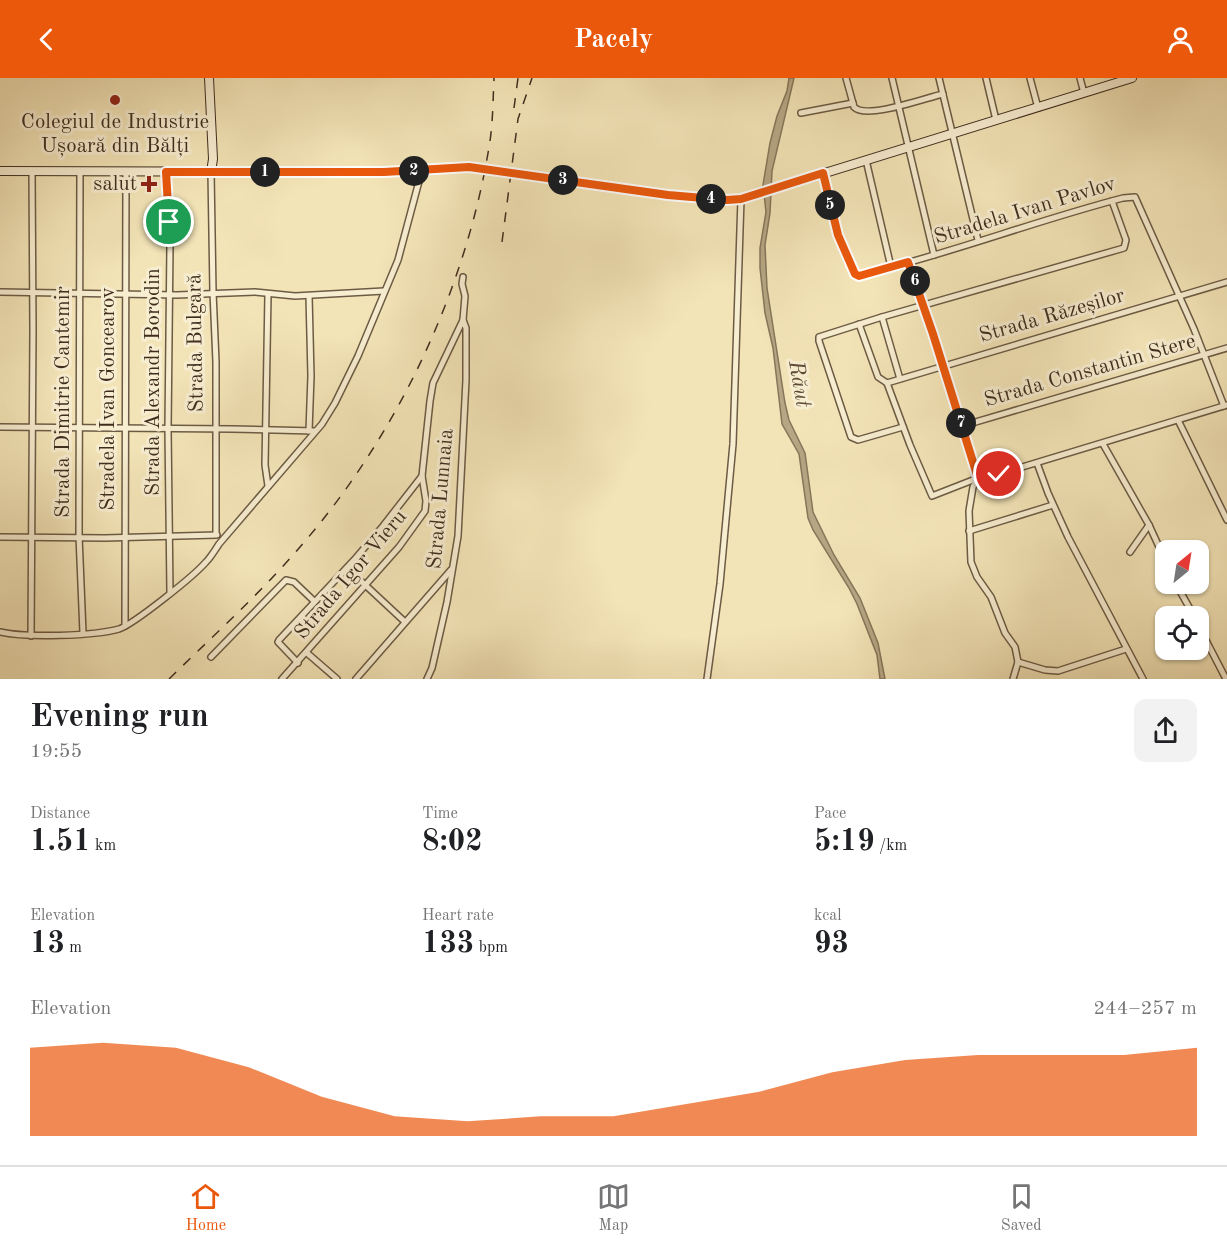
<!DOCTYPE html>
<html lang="en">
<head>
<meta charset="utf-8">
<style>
	:root { --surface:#fff; --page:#f2f2f2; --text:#202124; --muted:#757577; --line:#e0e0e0; --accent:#ea580c }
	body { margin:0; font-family:"Old Standard TT",serif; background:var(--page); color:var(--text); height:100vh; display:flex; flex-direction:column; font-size:22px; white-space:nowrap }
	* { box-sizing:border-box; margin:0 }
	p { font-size:20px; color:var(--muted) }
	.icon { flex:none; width:33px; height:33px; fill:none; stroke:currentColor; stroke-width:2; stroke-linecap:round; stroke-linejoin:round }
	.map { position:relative; height:601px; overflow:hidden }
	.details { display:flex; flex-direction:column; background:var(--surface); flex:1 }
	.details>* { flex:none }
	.needle { width:39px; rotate:30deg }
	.buttons { position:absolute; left:1155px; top:462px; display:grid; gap:12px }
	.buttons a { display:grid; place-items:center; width:54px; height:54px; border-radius:12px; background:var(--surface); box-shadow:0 2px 4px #0004; font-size:30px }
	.pin { position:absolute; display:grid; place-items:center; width:51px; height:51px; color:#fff; margin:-26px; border:3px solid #fff; border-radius:50%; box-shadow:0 2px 6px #0007 }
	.km { position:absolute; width:30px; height:30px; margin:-15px; border-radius:50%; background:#222; color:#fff; font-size:16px; line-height:30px; text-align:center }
	.round { display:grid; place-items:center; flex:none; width:63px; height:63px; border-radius:12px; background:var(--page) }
	.headline { display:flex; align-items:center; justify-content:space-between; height:102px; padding:0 30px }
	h1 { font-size:33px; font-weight:800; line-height:45px }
	.figures { display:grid; grid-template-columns:repeat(3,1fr); gap:9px; height:102px; padding:6px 30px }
	.figures div { display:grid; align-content:center }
	.figures b { font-size:30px; font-weight:800 }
	.figures small { font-size:16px; font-weight:400 }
	.figures p { font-size:16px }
	.chart { height:168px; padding:12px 30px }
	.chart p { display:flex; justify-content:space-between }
	.chart svg { width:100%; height:108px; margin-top:6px; fill:var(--accent); opacity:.7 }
	header { display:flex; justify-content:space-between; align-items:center; height:78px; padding:0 30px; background:var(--accent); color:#fff; font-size:27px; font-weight:800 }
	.menu { display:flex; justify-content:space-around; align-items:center; height:84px; border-top:2px solid var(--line); background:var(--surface); font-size:16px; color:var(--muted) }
	.menu a { display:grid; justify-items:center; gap:3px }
	.menu .on { color:var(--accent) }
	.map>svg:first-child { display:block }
	.water { fill:#b6a683; stroke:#86765b; stroke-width:1.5 }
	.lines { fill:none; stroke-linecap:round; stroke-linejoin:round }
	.street-casing { stroke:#6c5b44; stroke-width:8 }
	.secondary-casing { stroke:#3f2d1e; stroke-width:10 }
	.street { stroke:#f7edd0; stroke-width:5 }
	.secondary { stroke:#f7edd0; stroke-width:8 }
	.rail { stroke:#3f2d1e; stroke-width:1.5; stroke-dasharray:10 10; stroke-linecap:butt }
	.route-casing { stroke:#fff; stroke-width:12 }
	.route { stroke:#ea580c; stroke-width:8 }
	.poi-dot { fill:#8f2418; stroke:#f7edd0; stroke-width:2 }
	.labels { text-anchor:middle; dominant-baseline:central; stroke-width:6; stroke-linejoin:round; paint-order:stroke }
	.poi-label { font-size:21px; fill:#3f2d1e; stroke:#f7edd0 }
	.street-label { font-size:21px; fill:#3f2d1e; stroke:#f7edd0 }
	.water-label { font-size:22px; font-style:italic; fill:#5d4b37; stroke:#f7edd0 }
</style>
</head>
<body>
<header><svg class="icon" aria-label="back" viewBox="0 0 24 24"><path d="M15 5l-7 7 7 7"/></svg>Pacely<svg class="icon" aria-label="person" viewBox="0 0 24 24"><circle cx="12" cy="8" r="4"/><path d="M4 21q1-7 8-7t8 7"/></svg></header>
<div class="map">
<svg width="1227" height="601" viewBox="0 0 1227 601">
	<rect width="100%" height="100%" fill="#f3e4b7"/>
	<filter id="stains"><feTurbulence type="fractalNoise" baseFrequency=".00333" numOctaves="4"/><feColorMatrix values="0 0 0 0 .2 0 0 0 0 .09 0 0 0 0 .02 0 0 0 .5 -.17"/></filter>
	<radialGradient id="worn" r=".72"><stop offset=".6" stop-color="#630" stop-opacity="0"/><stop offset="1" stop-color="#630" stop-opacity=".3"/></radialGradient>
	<path class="water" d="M789 0H794L772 93 770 135 765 167 767 210 785 325 789 342 805 375 813 434 834 477 860 520 878 565 885 601H880L877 577 857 526 849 510 813 452 808 440 799 376 782 346 773 270 765 235 760 190V170L766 134 763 107 770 65 777 38 787 13Z"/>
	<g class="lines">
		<g class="street-casing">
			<g id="street">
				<path d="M846 0 854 29C866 42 925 20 943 16"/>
				<path d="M892 0 934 177"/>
				<path d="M939 0 978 162"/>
				<path d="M986 0 996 42"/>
				<path d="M1030 0 1038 30"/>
				<path d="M1080 0 1084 15"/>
				<path d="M801 35 853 25"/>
				<path d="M866 82 891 189"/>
				<path d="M80 93 79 458 83 555"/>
				<path d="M166 94 170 167 168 351 170 514"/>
				<path d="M211 94 213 214 216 284V456"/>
				<path d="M823 95C825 115 843 186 857 198 947 177 1034 143 1123 120L1135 119 1194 251 1224 328"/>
				<path d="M908 184 933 256 978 400 973 409 969 433 971 484 977 499 991 519 1005 555 1015 569 1018 584 1013 601"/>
				<path d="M0 214 177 217 255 214 295 218 384 213"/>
				<path d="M268 216 265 387 268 408"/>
				<path d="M309 218 311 298 309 353"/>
				<path d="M882 239 900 301"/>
				<path d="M859 246 878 299 887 305 910 367 932 418 978 400 990 401 999 396 1227 327"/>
				<path d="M887 305 1227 204"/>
				<path d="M1178 342 1227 442"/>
				<path d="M962 348 1227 270"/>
				<path d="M0 349 232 351 315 353"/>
				<path d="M903 349 858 362 851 359 819 263V259L882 239 1124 170 1126 162 1112 123"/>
				<path d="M1103 366 1149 447 1166 484"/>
				<path d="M1037 385 1048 415 1068 459 1143 601"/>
				<path d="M969 453 1053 427"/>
				<path d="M0 459 105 460 217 457"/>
				<path d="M1130 474 1149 447"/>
				<path d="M347 490 405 544"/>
				<path d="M1176 506 1194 538"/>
				<path d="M1198 547 1226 601"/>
				<path d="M125 548 126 94"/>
				<path d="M0 554C25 560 94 558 119 551 134 546 194 498 206 484 211 479 215 472 219 466L322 346 335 325 358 278 398 182 422 92"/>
				<path d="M31 558 33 252 32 93"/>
				<path d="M307 575 337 601"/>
				<path d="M211 579 286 502 294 504 314 523"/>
				<path d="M1018 584 1045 592 1058 593 1126 571"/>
				<path d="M298 585 278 564 279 562 354 482 383 448 422 398"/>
				<path d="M282 601 399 469 425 433 426 423 422 398 430 323 433 305 463 242 465 218 462 206 463 199"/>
				<path d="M356 601 451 492"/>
				<path d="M427 601 432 590 447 524 458 458 466 302V250L463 242"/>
				<path d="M707 601 720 506 733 366 741 121"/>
			</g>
		</g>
		<g class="secondary-casing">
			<g id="secondary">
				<path d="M209 0 213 81 211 94"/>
				<path d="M0 93 385 94 469 89 668 117 715 121H741L1132 0"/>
			</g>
		</g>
		<use href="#street" class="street"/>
		<use href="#secondary" class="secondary"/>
		<g class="rail">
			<path d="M514 30 518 0"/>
			<path d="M502 164 518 41 532 0"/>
			<path d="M169 601C215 556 264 512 306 462 400 352 468 206 490 63 493 42 493 21 494 0"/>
		</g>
	</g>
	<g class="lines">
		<g class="route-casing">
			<path id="route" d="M169 144 166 94H384L469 89 668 117 727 122 741 121 823 95 838 157 855 196 859 198 908 184 933 256 978 400H990L999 396"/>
		</g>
		<use href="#route" class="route"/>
	</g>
	<g class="poi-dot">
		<circle cx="115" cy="22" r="6"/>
		<path d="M146 97h6v6h6v6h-6v6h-6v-6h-6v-6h6z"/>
	</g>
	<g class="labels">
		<g class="poi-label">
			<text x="115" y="44">Colegiul de Industrie<tspan x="115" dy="24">Ușoară din Bălți</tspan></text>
			<text x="137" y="106" text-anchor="end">salut</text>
		</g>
		<g class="street-label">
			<text transform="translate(1025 133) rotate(-17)">Stradela Ivan Pavlov</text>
			<text transform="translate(1052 238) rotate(-16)">Strada Răzeșilor</text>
			<text transform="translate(196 265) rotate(-91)">Strada Bulgară</text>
			<text transform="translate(1090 293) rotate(-16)">Strada Constantin Stere</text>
			<text transform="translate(153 304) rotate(-90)">Strada Alexandr Borodin</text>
			<text transform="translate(108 321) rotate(-90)">Stradela Ivan Goncearov</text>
			<text transform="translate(63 324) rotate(-90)">Strada Dimitrie Cantemir</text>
			<text transform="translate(441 421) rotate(-85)">Strada Lunnaia</text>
			<text transform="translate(351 497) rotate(-50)">Strada Igor Vieru</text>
		</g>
		<g class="water-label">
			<text transform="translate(799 306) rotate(80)">Răut</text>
		</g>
	</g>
	<rect width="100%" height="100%" filter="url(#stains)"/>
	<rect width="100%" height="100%" fill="url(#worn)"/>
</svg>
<div class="buttons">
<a><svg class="needle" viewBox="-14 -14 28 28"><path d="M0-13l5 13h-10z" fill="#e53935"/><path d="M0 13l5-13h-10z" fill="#757577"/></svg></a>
<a><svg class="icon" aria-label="locate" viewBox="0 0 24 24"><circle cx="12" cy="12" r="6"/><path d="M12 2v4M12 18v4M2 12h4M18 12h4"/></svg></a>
</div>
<div class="pin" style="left:169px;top:144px;background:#1e9e55"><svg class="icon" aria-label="arrive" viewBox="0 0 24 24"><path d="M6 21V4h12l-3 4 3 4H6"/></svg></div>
<div class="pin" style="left:999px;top:396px;background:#d93025"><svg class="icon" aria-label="check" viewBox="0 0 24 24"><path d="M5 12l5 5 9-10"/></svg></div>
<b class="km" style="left:265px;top:94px">1</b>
<b class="km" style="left:414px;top:93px">2</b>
<b class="km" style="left:563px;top:102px">3</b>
<b class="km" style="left:711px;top:121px">4</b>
<b class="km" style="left:830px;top:127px">5</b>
<b class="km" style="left:915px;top:203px">6</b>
<b class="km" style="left:961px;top:345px">7</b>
</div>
<section class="details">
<div class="headline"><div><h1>Evening run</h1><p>19:55</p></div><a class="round"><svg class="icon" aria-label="share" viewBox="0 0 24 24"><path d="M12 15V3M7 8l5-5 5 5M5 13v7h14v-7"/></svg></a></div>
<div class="figures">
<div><p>Distance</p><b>1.51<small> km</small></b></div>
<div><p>Time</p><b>8:02</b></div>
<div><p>Pace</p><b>5:19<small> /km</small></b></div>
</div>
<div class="figures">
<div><p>Elevation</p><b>13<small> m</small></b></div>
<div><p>Heart rate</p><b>133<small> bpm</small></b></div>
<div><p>kcal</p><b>93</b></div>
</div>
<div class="chart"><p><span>Elevation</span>244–257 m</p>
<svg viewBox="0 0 160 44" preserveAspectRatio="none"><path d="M0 44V8L10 6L20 8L30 16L40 28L50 36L60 38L70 36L80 36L90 31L100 26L110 18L120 13L130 11L140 11L150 11L160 8V44z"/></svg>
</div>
</section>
<nav class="menu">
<a class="on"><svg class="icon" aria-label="home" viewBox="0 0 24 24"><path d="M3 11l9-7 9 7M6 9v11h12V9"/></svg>Home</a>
<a><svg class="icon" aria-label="map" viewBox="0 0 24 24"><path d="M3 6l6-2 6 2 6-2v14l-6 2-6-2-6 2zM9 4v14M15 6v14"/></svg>Map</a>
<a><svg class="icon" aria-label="saved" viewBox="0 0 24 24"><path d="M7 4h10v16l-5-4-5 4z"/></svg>Saved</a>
</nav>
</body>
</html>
